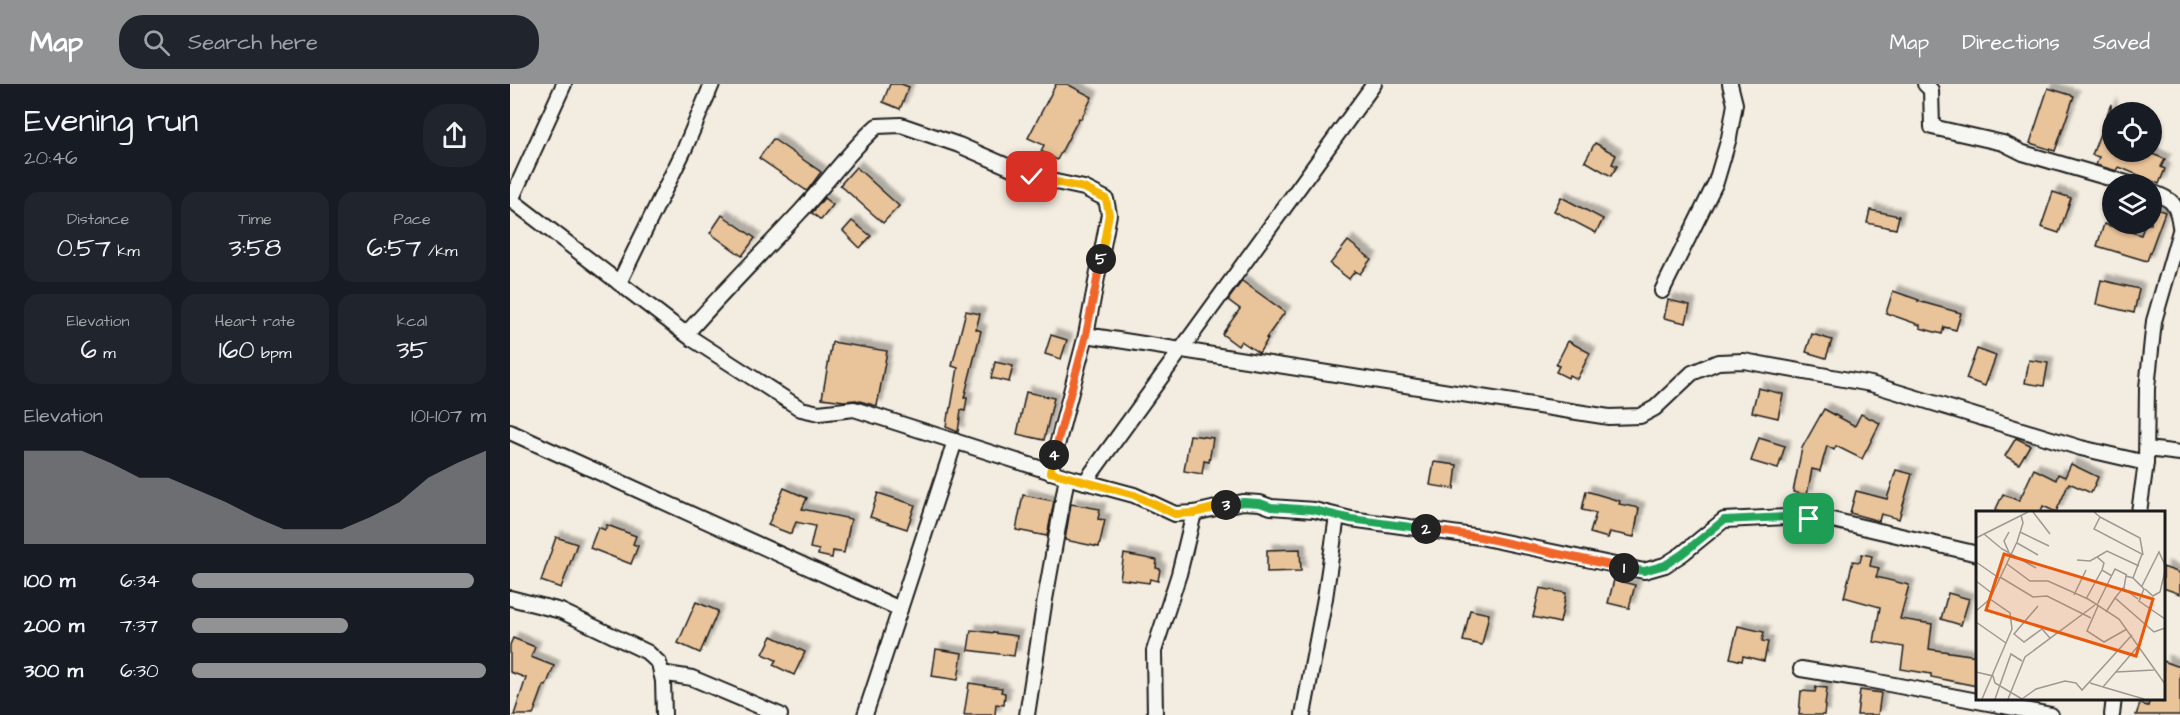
<!DOCTYPE html>
<html lang="en">
<head>
<meta charset="utf-8">
<style>
	:root { --surface:#171b24; --page:#20242c; --text:#f1f3f6; --muted:#9ea1a6; --accent:#919294 }
	body { margin:0; font-family:"Architects Daughter",sans-serif; background:var(--page); color:var(--text); height:100vh; display:flex; flex-direction:column; font-size:22px; white-space:nowrap }
	* { box-sizing:border-box; margin:0 }
	p { font-size:20px; color:var(--muted) }
	.icon { flex:none; width:33px; height:33px; fill:none; stroke:currentColor; stroke-width:2; stroke-linecap:round; stroke-linejoin:round }
	.map { position:relative; flex:1; overflow:hidden }
	.drawer { display:flex; flex-direction:column; background:var(--surface); width:510px }
	.drawer>* { flex:none }
	.fabs { position:absolute; left:1592px; top:18px; display:grid; gap:12px }
	.fabs a { display:grid; place-items:center; width:60px; height:60px; border-radius:50%; background:var(--surface); box-shadow:0 2px 4px #0004; font-size:30px }
	.pin { position:absolute; display:grid; place-items:center; width:51px; height:51px; color:#fff; margin:-26px; border-radius:12px; box-shadow:0 3px 9px #0006 }
	.km { position:absolute; width:30px; height:30px; margin:-15px; border-radius:50%; background:#222; color:#fff; font-size:16px; line-height:30px; text-align:center }
	.round { display:grid; place-items:center; flex:none; width:63px; height:63px; border-radius:24px; background:var(--page) }
	.headline { display:flex; align-items:center; justify-content:space-between; height:102px; padding:0 24px }
	h1 { font-size:33px; font-weight:600; line-height:45px }
	.metrics { display:grid; grid-template-columns:repeat(3,1fr); gap:9px; height:102px; padding:6px 24px }
	.metrics div { display:grid; align-content:center; border-radius:15px; background:var(--page); text-align:center }
	.metrics b { font-size:26px; font-weight:600 }
	.metrics small { font-size:16px; font-weight:400 }
	.metrics p { font-size:16px }
	.chart { height:168px; padding:12px 24px }
	.chart p { display:flex; justify-content:space-between }
	.chart svg { width:100%; height:108px; margin-top:6px; fill:var(--accent); opacity:.7 }
	ul { padding:0 24px; list-style:none; font-size:20px }
	li { display:grid; grid-template-columns:96px 72px 1fr; align-items:center; height:45px }
	li i { height:15px; border-radius:8px; background:var(--accent) }
	header { display:flex; align-items:center; gap:36px; box-sizing:border-box; height:84px; padding:0 30px; background:var(--accent); color:#fff }
	header strong { font-size:28px }
	nav { display:flex; gap:33px; margin-inline-start:auto; font-size:21px }
	.search { width:420px; height:54px; background:var(--page); display:flex; align-items:center; gap:15px; box-sizing:border-box; padding:0 21px; border-radius:24px; color:var(--muted); font-size:22px }
	main { display:flex; flex:1; min-height:0 }
	.map>svg:first-child { display:block }
	.building { fill:#e9c399; stroke:#1c1c1c; stroke-width:1.5; filter:url(#shadow) }
	.lines { fill:none; stroke-linecap:round; stroke-linejoin:round }
	.minor-casing { stroke:#1c1c1c; stroke-width:18 }
	.minor { stroke:#f6f6f2; stroke-width:14 }
	.split-1-casing { stroke:#fff; stroke-width:12 }
	.split-2-casing { stroke:#fff; stroke-width:12 }
	.split-3-casing { stroke:#fff; stroke-width:12 }
	.split-4-casing { stroke:#fff; stroke-width:12 }
	.split-5-casing { stroke:#fff; stroke-width:12 }
	.split-6-casing { stroke:#fff; stroke-width:12 }
	.split-1 { stroke:#22a559; stroke-width:8 }
	.split-2 { stroke:#f0652b; stroke-width:8 }
	.split-3 { stroke:#22a559; stroke-width:8 }
	.split-4 { stroke:#f5b400; stroke-width:8 }
	.split-5 { stroke:#f0652b; stroke-width:8 }
	.split-6 { stroke:#f5b400; stroke-width:8 }
	.inset-road { fill:none; stroke:#9d9992; stroke-width:1.5 }
	.view { fill:#e8590c; fill-opacity:0.15; stroke:#e8590c; stroke-width:3 }
	.inset-edge { fill:none; stroke:#1c1c1c; stroke-width:3 }
</style>
</head>
<body>
<header>
<strong>Map</strong>
<div class="search"><svg class="icon" aria-label="search" viewBox="0 0 24 24"><circle cx="10" cy="10" r="6"/><path d="M15 15l6 6"/></svg>Search here</div>
<nav><a>Map</a><a>Directions</a><a>Saved</a></nav>
</header>
<main>
<section class="drawer">
<div class="headline"><div><h1>Evening run</h1><p>20:46</p></div><a class="round"><svg class="icon" aria-label="share" viewBox="0 0 24 24"><path d="M12 15V3M7 8l5-5 5 5M5 13v7h14v-7"/></svg></a></div>
<div class="metrics">
<div><p>Distance</p><b>0.57<small> km</small></b></div>
<div><p>Time</p><b>3:58</b></div>
<div><p>Pace</p><b>6:57<small> /km</small></b></div>
</div>
<div class="metrics">
<div><p>Elevation</p><b>6<small> m</small></b></div>
<div><p>Heart rate</p><b>160<small> bpm</small></b></div>
<div><p>kcal</p><b>35</b></div>
</div>
<div class="chart"><p><span>Elevation</span>101–107 m</p>
<svg viewBox="0 0 160 44" preserveAspectRatio="none"><path d="M0 44V6L10 6L20 6L30 11L40 17L50 17L60 22L70 27L80 33L90 38L100 38L110 38L120 33L130 27L140 17L150 11L160 6V44z"/></svg>
</div>
<ul>
<li><b>100 m</b>6:34<i style="width:96%"></i></li>
<li><b>200 m</b>7:37<i style="width:53%"></i></li>
<li><b>300 m</b>6:30<i style="width:100%"></i></li>
</ul>
</section>
<div class="map">
<svg width="1670" height="631" viewBox="0 0 1670 631">
	<defs>
		<filter id="shadow"><feDropShadow dx="5.5" dy="-5.5" stdDeviation="1.5" flood-color="#0004"/></filter>
	</defs>
	<rect width="100%" height="100%" fill="#f3ece0"/>
	<filter id="ink" filterUnits="userSpaceOnUse"><feTurbulence type="fractalNoise" baseFrequency=".0167" numOctaves="2"/><feDisplacementMap in="SourceGraphic" scale="12" xChannelSelector="R" yChannelSelector="G"/><feConvolveMatrix kernelMatrix="1 2 1 2 8 2 1 2 1" color-interpolation-filters="sRGB"/></filter>
	<g filter="url(#ink)">
		<g class="building">
			<path d="M380 0H391L399 3 390 25 373 18Z"/>
			<path d="M546 0H557L582 13 571 35 569 34 547 76 531 67 534 61 518 54Z"/>
			<path d="M1538 4 1564 12 1545 67 1520 59Z"/>
			<path d="M1601 20 1602 68H1637L1655 75 1651 83 1655 85 1649 100 1609 83 1607 87 1586 81 1589 73 1582 71Z"/>
			<path d="M263 55 311 88 297 107 249 74Z"/>
			<path d="M1085 59 1106 71 1102 80 1107 82 1101 92 1075 77Z"/>
			<path d="M346 83 389 122 373 139 330 101Z"/>
			<path d="M1543 108 1561 114 1549 149 1531 143Z"/>
			<path d="M1051 113 1093 135 1086 149 1044 127Z"/>
			<path d="M314 114 323 121 311 136 302 129Z"/>
			<path d="M1641 123 1655 128 1637 177 1587 162 1594 140 1631 151 1635 140H1641Z"/>
			<path d="M1360 126 1389 132 1386 145 1357 139Z"/>
			<path d="M212 131 245 154 232 172 200 149Z"/>
			<path d="M342 137 361 152 350 164 333 147Z"/>
			<path d="M838 157 861 175 850 190 845 187 839 195 820 180Z"/>
			<path d="M1591 196 1629 205 1624 229 1586 220Z"/>
			<path d="M732 197 775 228 756 254 758 255 749 269 731 257 728 262 712 250 730 225 718 216Z"/>
			<path d="M1383 207 1409 216 1408 217 1451 229 1446 246 1434 243 1432 250 1410 244V241L1376 229Z"/>
			<path d="M1158 216 1180 221 1176 239 1154 234Z"/>
			<path d="M456 227 470 230 466 245 471 247 454 314H457L455 327 451 326 448 348 436 343 438 329H440L448 284 442 282Z"/>
			<path d="M1302 250 1322 256 1316 274 1296 268Z"/>
			<path d="M541 251 557 256 551 275 535 270Z"/>
			<path d="M1058 257 1080 269 1067 295 1059 291 1058 294 1046 288 1049 282 1046 281Z"/>
			<path d="M322 258 377 267 367 322 346 316 334 317 312 314Z"/>
			<path d="M1467 265 1486 272 1475 302 1456 295Z"/>
			<path d="M1519 276 1538 279 1534 302 1515 299Z"/>
			<path d="M485 278 503 282 499 298 481 294Z"/>
			<path d="M1248 304 1273 310 1268 334 1242 328Z"/>
			<path d="M516 308 544 314 534 356 507 350Z"/>
			<path d="M1314 325 1345 342 1351 330 1370 339 1352 375 1326 362 1324 366 1317 362 1310 387 1302 385 1297 411 1283 408 1292 364Z"/>
			<path d="M680 351 703 354 699 378 694 377 692 390 674 387Z"/>
			<path d="M1249 354 1275 362 1268 385 1241 377Z"/>
			<path d="M1506 354 1520 361 1509 380 1495 372Z"/>
			<path d="M924 378 947 381 944 405 920 401Z"/>
			<path d="M1561 380 1588 393 1581 409 1559 399 1546 428 1533 422 1531 427 1534 429H1492L1486 425 1493 410 1509 417 1524 385 1546 396 1548 390 1555 393Z"/>
			<path d="M1386 386 1402 390 1389 435 1371 430 1369 437 1340 429 1346 407 1377 415Z"/>
			<path d="M274 404 297 414 292 425 341 435 334 469 323 467 322 474 308 471 309 466 300 464 305 442 286 438 281 450 258 441Z"/>
			<path d="M1076 407 1110 417 1109 420 1129 424 1124 453 1100 448 1098 454 1080 449 1086 429 1072 426Z"/>
			<path d="M368 409 405 421 397 445 360 433Z"/>
			<path d="M513 411 544 417 537 452 506 446Z"/>
			<path d="M561 420 590 425 588 435 595 436 589 463 555 456Z"/>
			<path d="M97 441 126 452 123 460 128 462 121 480 80 464 88 443 95 446Z"/>
			<path d="M46 453 67 460 51 504 31 497Z"/>
			<path d="M790 465 791 487 757 488V466Z"/>
			<path d="M614 470 647 476 646 484 650 485 648 497 640 495 639 499 610 495Z"/>
			<path d="M1352 470 1362 472 1360 482 1369 484 1366 493 1399 501 1390 535 1422 540 1419 565 1467 572V602L1421 593V590L1391 585 1394 563 1364 558 1370 523 1334 513 1343 477 1350 478Z"/>
			<path d="M1653 483 1670 489V510L1653 504Z"/>
			<path d="M1104 496 1125 501 1119 524 1098 519Z"/>
			<path d="M1030 504 1056 509 1050 539 1023 533Z"/>
			<path d="M1438 509 1459 515 1451 541 1431 535Z"/>
			<path d="M186 518 208 527 190 569 168 559Z"/>
			<path d="M960 526 979 530 972 561 953 557Z"/>
			<path d="M1228 542 1254 548 1252 557 1258 558 1254 577 1233 572 1232 577 1220 574Z"/>
			<path d="M461 546 507 552 504 572 458 566Z"/>
			<path d="M262 552 295 568 284 591 263 581 266 576 253 570Z"/>
			<path d="M3 554 25 563 21 573 44 582 36 602 34 601 23 631H4L16 594 0 588V561Z"/>
			<path d="M426 565 452 569 448 596 422 592Z"/>
			<path d="M1653 577 1670 583V631H1626L1630 620 1638 622 1640 615 1653 618Z"/>
			<path d="M459 599 492 604 491 608 495 609 494 621 486 620 485 631H454Z"/>
			<path d="M1306 603 1317 604 1314 631H1289L1291 607 1305 608Z"/>
			<path d="M1350 606 1371 609 1368 631H1347Z"/>
		</g>
		<g class="lines">
			<g class="minor-casing">
				<g id="minor">
					<path d="M1415 0 1421 6 1422 43 1493 59 1513 69 1620 100"/>
					<path d="M1641 108C1662 115 1667 119 1670 142"/>
					<path d="M0 115 181 254 291 325 309 329 344 325 557 393 624 411 665 430 684 429 733 418 750 419 761 423 804 426 841 435 970 453 1134 487 1155 481 1172 470 1214 436 1277 433 1318 435 1468 470"/>
					<path d="M1 116 54 0"/>
					<path d="M109 199 175 64 202 0"/>
					<path d="M1152 207 1206 98 1219 54 1225 20 1220 0"/>
					<path d="M176 250C213 208 252 169 290 128 316 100 338 68 367 42L391 41 449 61 522 93 574 104 596 115 599 130 576 251 540 388"/>
					<path d="M576 251 1099 333 1130 332 1145 324 1182 289 1208 278 1234 277 1361 300 1571 364 1636 379"/>
					<path d="M0 348 390 525 445 357"/>
					<path d="M1637 365 1670 369"/>
					<path d="M575 398 864 0"/>
					<path d="M1629 428 1636 379 1637 304 1644 237 1670 147"/>
					<path d="M0 514 51 527 137 568 149 579 153 597 154 631"/>
					<path d="M1291 585 1358 596 1541 631"/>
					<path d="M151 589 182 594 270 631"/>
					<path d="M355 631 390 525"/>
					<path d="M517 631 534 521 557 393"/>
					<path d="M645 631 644 567 669 490 684 429"/>
					<path d="M793 631 815 514 827 432"/>
					<path d="M1602 631 1604 614"/>
				</g>
			</g>
			<use href="#minor" class="minor"/>
		</g>
	</g>
	<g class="lines" filter="url(#ink)">
		<g class="split-1-casing">
			<path id="split-1" d="M1114 484 1134 487 1155 481 1172 470 1214 436 1276 433 1299 435"/>
		</g>
		<g class="split-2-casing">
			<path id="split-2" d="M916 445 970 453 1114 484"/>
		</g>
		<g class="split-3-casing">
			<path id="split-3" d="M716 421 733 418 750 419 761 423 804 426 841 435 916 445"/>
		</g>
		<g class="split-4-casing">
			<path id="split-4" d="M544 371 540 388 624 411 665 430 684 429 716 421"/>
		</g>
		<g class="split-5-casing">
			<path id="split-5" d="M544 371 576 251 591 175"/>
		</g>
		<g class="split-6-casing">
			<path id="split-6" d="M522 93 574 104 596 115 599 130 591 175"/>
		</g>
		<use href="#split-1" class="split-1"/>
		<use href="#split-2" class="split-2"/>
		<use href="#split-3" class="split-3"/>
		<use href="#split-4" class="split-4"/>
		<use href="#split-5" class="split-5"/>
		<use href="#split-6" class="split-6"/>
	</g>
	<g transform="translate(1466 427)">
		<rect width="189" height="189" fill="#f3ece0"/>
		<path class="inset-road" d="M57 1 74 23M118 1 124 6 118 18 166 43 157 67M124 6 164 27 167 44M33 21 28 30 34 44M44 21 73 35M8 23 26 38 60 57M0 27 52 1M41 32 62 44M121 46 131 40 163 55M101 49 114 50 121 46 128 52 126 59M0 51 23 67M31 53 54 70H72L112 88 143 108 189 173M24 66 57 86 71 85 115 107M0 70 17 83M166 75 183 41 189 54M148 77 150 65 157 67 168 78 163 90 189 108M169 78 177 85 184 81 189 60M98 84 110 59M139 87 147 77 162 88M110 88 126 59 136 65M121 94 139 58 151 64M62 95 38 123 48 131 66 118 74 127M122 95 111 120 128 131 151 118M0 100 14 88M130 101 139 87 178 121 189 117M0 111 30 132M0 161 17 165 19 172 46 188M140 161 178 159M114 172 127 176 163 134M127 176 168 188M6 188 36 118 34 102 14 88 41 31 47 12 45 4M19 188 35 143 46 150M32 188 49 146 119 94M46 188 60 178 89 170 100 172 106 179 156 124"/>
		<path class="view" d="M28 43 177 88 160 145 10 99Z"/>
		<rect width="189" height="189" class="inset-edge"/>
	</g>
</svg>
<div class="fabs">
<a><svg class="icon" aria-label="locate" viewBox="0 0 24 24"><circle cx="12" cy="12" r="6"/><path d="M12 2v4M12 18v4M2 12h4M18 12h4"/></svg></a>
<a><svg class="icon" aria-label="layers" viewBox="0 0 24 24"><path d="M12 4l9 5-9 5-9-5zM3 14l9 5 9-5"/></svg></a>
</div>
<div class="pin" style="left:1299px;top:435px;background:#1e9e55"><svg class="icon" aria-label="arrive" viewBox="0 0 24 24"><path d="M6 21V4h12l-3 4 3 4H6"/></svg></div>
<div class="pin" style="left:522px;top:93px;background:#d93025"><svg class="icon" aria-label="check" viewBox="0 0 24 24"><path d="M5 12l5 5 9-10"/></svg></div>
<b class="km" style="left:1114px;top:484px">1</b>
<b class="km" style="left:916px;top:445px">2</b>
<b class="km" style="left:716px;top:421px">3</b>
<b class="km" style="left:544px;top:371px">4</b>
<b class="km" style="left:591px;top:175px">5</b>
</div>
</main>
</body>
</html>
